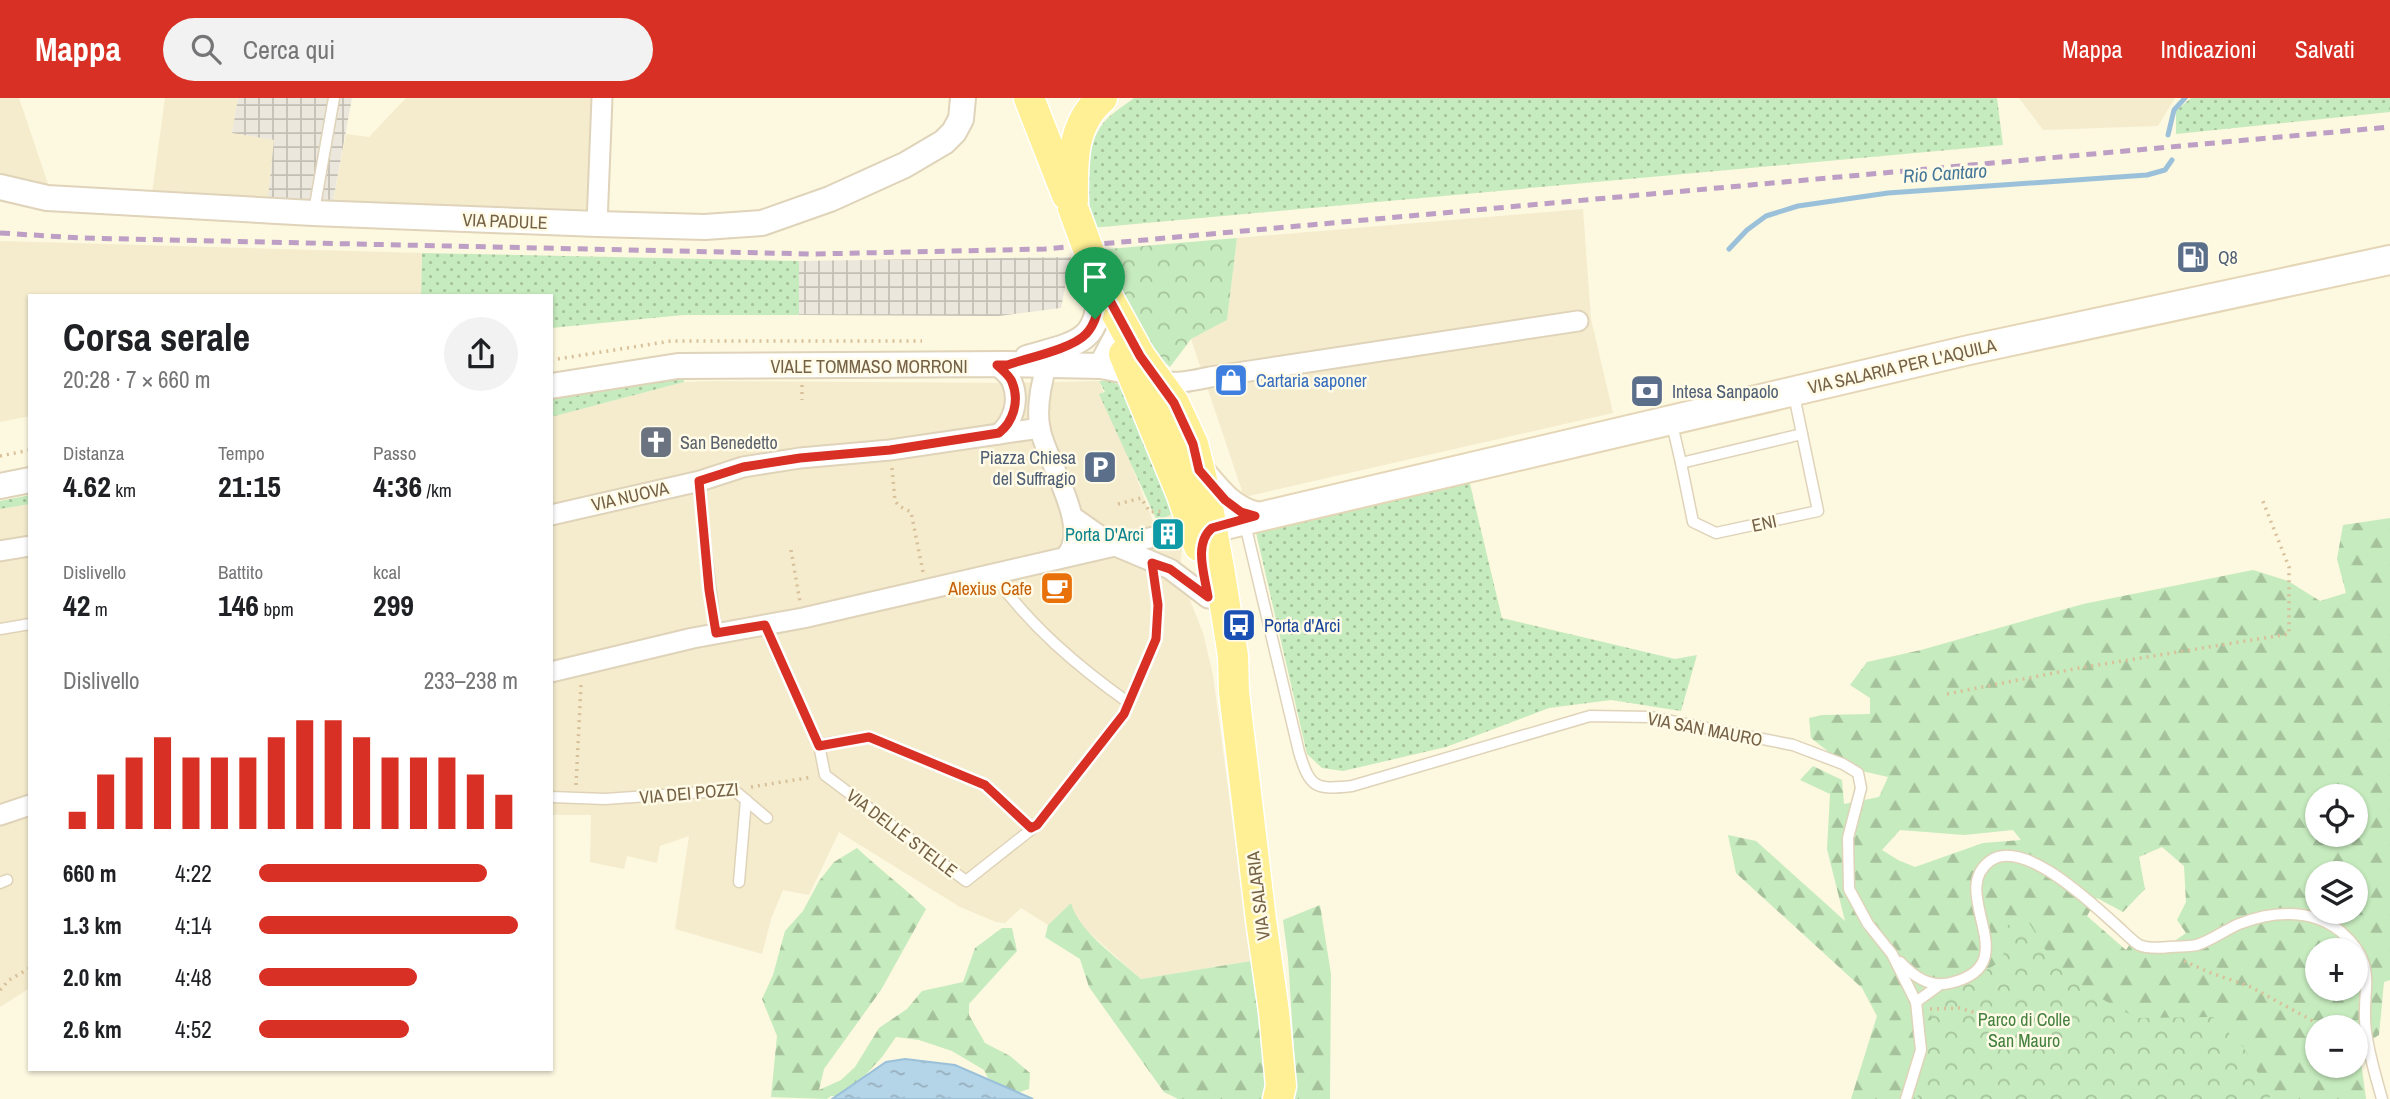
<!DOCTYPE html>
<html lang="it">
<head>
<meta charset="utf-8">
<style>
	:root { --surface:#fff; --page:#f2f2f2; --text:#202124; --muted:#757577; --accent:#d93025 }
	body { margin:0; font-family:"Archivo Narrow",sans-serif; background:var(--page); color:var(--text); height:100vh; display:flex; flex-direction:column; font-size:26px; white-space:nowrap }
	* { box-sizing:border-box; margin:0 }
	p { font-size:23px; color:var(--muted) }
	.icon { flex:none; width:38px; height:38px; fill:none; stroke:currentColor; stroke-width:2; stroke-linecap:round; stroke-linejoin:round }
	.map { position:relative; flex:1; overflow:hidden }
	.sheet { position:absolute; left:28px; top:196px; width:525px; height:777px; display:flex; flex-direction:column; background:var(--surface); border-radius:0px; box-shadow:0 2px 5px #0004 }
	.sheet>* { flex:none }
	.tools { position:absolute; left:2305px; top:686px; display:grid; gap:14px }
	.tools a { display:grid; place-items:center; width:63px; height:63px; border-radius:50%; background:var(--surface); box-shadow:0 2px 5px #0004; font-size:35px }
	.pin { position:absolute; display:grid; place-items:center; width:60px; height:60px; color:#fff; margin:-72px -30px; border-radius:50% 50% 50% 0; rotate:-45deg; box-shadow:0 0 7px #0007 }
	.pin .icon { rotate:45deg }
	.round { display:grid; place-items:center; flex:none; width:74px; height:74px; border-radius:37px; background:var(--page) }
	.head { display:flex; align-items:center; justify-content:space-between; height:119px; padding:0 35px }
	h1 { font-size:38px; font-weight:700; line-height:52px }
	.stats { display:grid; grid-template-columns:repeat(3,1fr); gap:10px; height:119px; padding:7px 35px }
	.stats div { display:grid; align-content:center }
	.stats b { font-size:30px; font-weight:700 }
	.stats small { font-size:19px; font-weight:400 }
	.stats p { font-size:19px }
	.chart { height:196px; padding:14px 35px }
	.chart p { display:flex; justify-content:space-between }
	.chart svg { width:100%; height:126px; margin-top:7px; stroke:var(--accent); stroke-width:6 }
	ul { padding:0 35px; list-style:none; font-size:23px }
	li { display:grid; grid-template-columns:112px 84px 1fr; align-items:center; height:52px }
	li i { height:18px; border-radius:9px; background:var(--accent) }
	header { display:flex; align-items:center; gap:42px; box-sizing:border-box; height:98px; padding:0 35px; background:var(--accent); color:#fff }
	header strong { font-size:33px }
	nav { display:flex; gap:38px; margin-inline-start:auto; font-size:24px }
	.search { width:490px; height:63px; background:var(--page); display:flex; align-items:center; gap:18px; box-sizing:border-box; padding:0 24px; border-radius:38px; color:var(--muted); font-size:26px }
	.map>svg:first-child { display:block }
	.residential { fill:#f5ecce }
	.industrial { fill:url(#industrial-grid) }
	.grass { fill:url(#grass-dots) }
	.forest { fill:url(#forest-firs); fill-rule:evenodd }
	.park { fill:url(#park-crowns) }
	.water { fill:url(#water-ripples); stroke:#9ac1d9; stroke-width:2 }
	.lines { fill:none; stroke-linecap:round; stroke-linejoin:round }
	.stream { stroke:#9ac1d9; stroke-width:5 }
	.minor-tunnel { stroke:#dbd2ba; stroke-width:19; stroke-dasharray:19 10; stroke-linecap:butt }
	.service-casing { stroke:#dfd3b9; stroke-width:13 }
	.minor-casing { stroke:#dfd3b9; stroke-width:23 }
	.tertiary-casing { stroke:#dfd3b9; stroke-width:28 }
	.secondary-casing { stroke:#e4d6b6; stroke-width:32 }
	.primary-casing { stroke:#fff; stroke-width:33 }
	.path { stroke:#d8c09a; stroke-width:3.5; stroke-dasharray:2 5; stroke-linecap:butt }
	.service { stroke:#fff; stroke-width:10 }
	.minor { stroke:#fff; stroke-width:19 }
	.tertiary { stroke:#fff; stroke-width:24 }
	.secondary { stroke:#fff; stroke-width:28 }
	.primary { stroke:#fff095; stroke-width:30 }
	.rail { stroke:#bd9fc6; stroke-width:5; stroke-dasharray:10 7; stroke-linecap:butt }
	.primary-bridge-casing { stroke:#fff; stroke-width:33; stroke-linecap:butt }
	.primary-bridge { stroke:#fff095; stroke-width:30 }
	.route-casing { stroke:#fff; stroke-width:14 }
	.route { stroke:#d93025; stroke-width:9 }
	.labels { text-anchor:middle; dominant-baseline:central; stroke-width:5; stroke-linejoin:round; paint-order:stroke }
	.street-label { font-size:18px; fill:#756146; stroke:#fffbe7 }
	.service-label { font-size:18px; fill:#4e5e75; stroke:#fffbe7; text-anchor:start }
	.shop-label { font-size:18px; fill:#366cbe; stroke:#fffbe7; text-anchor:start }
	.worship-label { font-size:18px; fill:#5b616d; stroke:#fffbe7; text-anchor:start }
	.culture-label { font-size:18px; fill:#0d838f; stroke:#fffbe7; text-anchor:end }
	.food-label { font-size:18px; fill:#c56008; stroke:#fffbe7; text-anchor:end }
	.transit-label { font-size:18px; fill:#164399; stroke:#fffbe7; text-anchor:start }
	.park-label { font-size:18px; fill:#448140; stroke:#fffbe7 }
	.water-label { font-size:19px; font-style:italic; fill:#447798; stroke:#fffbe7 }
</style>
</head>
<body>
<header>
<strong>Mappa</strong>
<div class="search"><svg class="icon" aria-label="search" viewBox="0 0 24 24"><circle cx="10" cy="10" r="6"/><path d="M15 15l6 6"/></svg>Cerca qui</div>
<nav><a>Mappa</a><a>Indicazioni</a><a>Salvati</a></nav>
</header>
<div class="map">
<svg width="2390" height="1001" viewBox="0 0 2390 1001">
	<defs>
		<pattern id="industrial-grid" width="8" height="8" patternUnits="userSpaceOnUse" patternTransform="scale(1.75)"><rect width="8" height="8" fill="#ebe7dc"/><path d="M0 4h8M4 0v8" fill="none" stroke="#c3bfb4"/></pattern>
		<pattern id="grass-dots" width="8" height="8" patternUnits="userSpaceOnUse" patternTransform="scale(1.75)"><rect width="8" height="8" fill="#c6ebbe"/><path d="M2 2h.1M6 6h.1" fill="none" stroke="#a5c29c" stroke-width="1.8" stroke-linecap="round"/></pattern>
		<pattern id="forest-firs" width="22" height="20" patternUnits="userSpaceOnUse" patternTransform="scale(1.75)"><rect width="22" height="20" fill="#c6ebbe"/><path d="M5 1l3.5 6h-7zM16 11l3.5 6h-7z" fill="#a5c29c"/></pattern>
		<pattern id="park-crowns" width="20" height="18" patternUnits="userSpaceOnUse" patternTransform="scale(1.75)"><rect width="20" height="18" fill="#c6ebbe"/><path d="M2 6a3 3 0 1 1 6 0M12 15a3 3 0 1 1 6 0" fill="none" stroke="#a5c29c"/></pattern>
		<pattern id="water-ripples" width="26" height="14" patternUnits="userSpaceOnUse" patternTransform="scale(1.75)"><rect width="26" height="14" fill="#b4d4e7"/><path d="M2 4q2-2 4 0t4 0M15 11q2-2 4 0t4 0" fill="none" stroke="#97afbd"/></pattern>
	</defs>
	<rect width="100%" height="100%" fill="#fdf8e0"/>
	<g class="residential">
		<path d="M0 0H19L50 92 0 80Z"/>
		<path d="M165 0H238L232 35 274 42 268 99 152 96Z"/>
		<path d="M406 0H594L586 114 333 103 346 36 369 39Z"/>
		<path d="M2019 0H2175L2158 28 2043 32Z"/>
		<path d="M1583 111 1591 221 1613 315 1244 399 1191 241 1227 222 1237 140Z"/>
		<path d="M0 143 422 155 421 198H30V318L0 324Z"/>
		<path d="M714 283 1005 285 1099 283 1153 423 1172 416 1182 446 1180 477 1203 535 1213 577 1251 863 1141 881 1084 830 1074 817 1071 805 1048 827 1021 810 1005 825 996 824 960 809 839 734 809 797 783 792 771 821 762 856 675 831 689 738 660 748 657 765 627 758 624 771 590 764 591 717H551V319L684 284Z"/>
		<path d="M30 406V890L0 909V411Z"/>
	</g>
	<g class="industrial">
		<path d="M238 0H352L333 103 268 99 274 42 232 35Z"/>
		<path d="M1071 159 1061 210 999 218 799 217V163Z"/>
	</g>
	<g class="grass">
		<path d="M1134 0H1997L2003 47 1091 130C1086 98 1082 51 1104 24 1112 15 1125 7 1134 0Z"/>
		<path d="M2191 0H2390V14L2176 36V13Z"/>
		<path d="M422 155 799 163V217H683L551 230V198H421Z"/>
		<path d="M684 277V284L551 319V300Z"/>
		<path d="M1099 283H1110L1123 288 1175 400 1172 416 1157 423 1099 296 1105 294Z"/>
		<path d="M1469 382 1502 520 1675 561 1697 557 1681 613 1611 602 1549 610 1446 649 1343 673 1322 670 1307 656 1254 426Z"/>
		<path d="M30 397V406L0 411V403Z"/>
	</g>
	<g class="forest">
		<path d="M2390 420V882L2384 884 2379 937 2359 949 2366 1001H1851L1877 918 1862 890 1736 775 1728 737 1756 743 1845 823 1827 751 1830 696 1800 682 1813 668 1842 682 1844 706 1879 699 1888 679 1849 670 1811 640 1809 620 1822 617 1870 616V600L1850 587 1867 564 1921 552 2083 506 2253 472 2288 483 2320 503 2346 495 2337 461 2343 427ZM2317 698H2356V737H2317ZM1900 732 1964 737 2013 732 2021 742 1983 745 1915 769 1898 762 1882 752ZM2162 749 2184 768 2186 804 2177 822 2186 835 2166 849 2134 840 2126 852 2087 818 2097 800 2123 814 2145 791 2139 759ZM2317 775H2356V814H2317ZM2317 852H2356V891H2317ZM2317 929H2356V968H2317Z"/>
		<path d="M857 750C879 771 904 789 926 811L881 892 824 971 819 992 841 982 855 969 879 930 907 911 922 893 963 884 975 850 1002 830H1012L1017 853 969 906V917L985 945 1010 958 1030 975 1029 991 1004 999 988 980 984 972 952 953 919 942 896 939 882 959 846 998H831L827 1001 771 999 777 938 762 901 773 877 785 833 803 813 819 783 834 764Z"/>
		<path d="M1071 805C1079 834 1118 860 1141 881L1251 863 1268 975 1295 968 1288 860 1283 822 1320 807 1331 876 1330 1001H1178L1164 994 1089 889 1080 861 1045 839 1048 827Z"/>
	</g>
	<g class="park">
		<path d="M1237 140 1227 222 1191 241 1170 269 1139 243 1108 151Z"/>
		<path d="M2026 820 2056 869 2102 901 2136 920 2213 919 2243 949 2271 997 2268 1001H1917L1928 955 1932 907 1950 894 2003 862 2006 828Z"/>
	</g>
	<path class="water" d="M905 961 955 967 1033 1001H832L886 964Z"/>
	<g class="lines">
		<g class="stream">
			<path d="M2168 37 2174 12 2185 0"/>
			<path d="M1729 151 1747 132 1766 118 1798 108 1888 95 2147 77 2165 72 2172 62"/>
		</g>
		<path class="minor-tunnel" d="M1158 438 1178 435"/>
		<g class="service-casing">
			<g id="service">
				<path d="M314 113 334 0"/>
				<path d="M1672 326 1681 365 1802 336 1794 297"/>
				<path d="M1681 365 1693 424 1716 435 1818 413 1802 336"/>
				<path d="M700 383 703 430 716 535"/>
				<path d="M1245 426 1299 654C1310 690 1315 692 1352 688L1590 618 1650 619 1793 647 1843 666 1858 675 1861 690 1848 740 1849 791 1868 826 1892 856 1916 904 1921 952 1906 1001"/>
				<path d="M993 476C1030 528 1077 568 1129 605"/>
				<path d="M764 527 819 647 825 677 966 783 1037 727 1124 616 1156 541 1158 507 1152 465"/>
				<path d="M0 531 30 526"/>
				<path d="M819 647 869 639 985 687 1031 730"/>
				<path d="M551 699 605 701 734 692 767 720"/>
				<path d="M739 784 746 702"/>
				<path d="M0 785 7 782"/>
				<path d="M1900 864C1914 879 1930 890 1950 885 2029 867 1946 795 1990 763 2023 739 2091 805 2115 826 2122 832 2131 842 2139 847 2148 851 2161 850 2170 849 2179 848 2188 849 2197 847 2212 842 2225 832 2239 826 2271 813 2311 810 2340 833 2381 868 2360 890 2366 934 2369 957 2376 979 2382 1001"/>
				<path d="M1916 904 1938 888"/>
			</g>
		</g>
		<g class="minor-casing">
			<g id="minor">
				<path d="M597 126 602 0"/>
				<path d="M1047 266C1041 286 1036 310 1040 331 1046 363 1092 429 1066 458"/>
				<path d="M997 267C1002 272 1010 278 1012 284 1020 303 1013 324 999 336"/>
				<path d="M1158 283C1177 286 1192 283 1210 279L1578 223"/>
				<path d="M551 417 700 383 743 369 800 360 890 352 1040 330"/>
				<path d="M1073 419 1113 447 1170 471 1208 500"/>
				<path d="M0 453 30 448"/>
				<path d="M551 574 693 540 803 520 1158 438"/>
				<path d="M0 717 30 707"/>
			</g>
		</g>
		<g class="tertiary-casing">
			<g id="tertiary">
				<path d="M0 89 47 100 313 115 597 126 705 129 762 125 830 101 905 67 944 44 954 34 961 21 963 0"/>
				<path d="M1027 260C1045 254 1072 250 1086 237 1098 226 1099 204 1102 189"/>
				<path d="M1101 268 1117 238"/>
				<path d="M551 288 678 268 1007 266 1101 268 1122 272 1144 286"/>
				<path d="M0 388 30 382"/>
			</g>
		</g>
		<g class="secondary-casing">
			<g id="secondary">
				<path d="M1199 372C1216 392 1229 411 1255 418"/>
				<path d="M1212 430 1969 252 2390 162"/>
			</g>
		</g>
		<g class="primary-casing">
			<g id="primary">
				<path d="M1029 0 1067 97"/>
				<path d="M1073 110C1073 70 1069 28 1102 0"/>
				<path d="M1102 189 1140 258 1174 305 1193 346 1206 398 1220 476 1233 558 1234 594 1261 822 1274 914 1281 988 1278 1001"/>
				<path d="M1124 256 1182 397 1199 448"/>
			</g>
		</g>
		<g class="path">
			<path d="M551 262 671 243H922"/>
			<path d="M802 287V302"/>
			<path d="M0 358 30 352"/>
			<path d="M892 370 895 403 899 408 911 414 923 474"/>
			<path d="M1118 406 1141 400 1150 414 1163 413"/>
			<path d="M791 452 800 504"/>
			<path d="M1947 596 2079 570 2289 536V469L2262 401"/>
			<path d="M576 687 581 587"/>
			<path d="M751 689 813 679"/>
			<path d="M2184 863 2211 875 2249 888 2324 929"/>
			<path d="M0 892 9 882 30 870"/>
			<path d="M1930 911 1959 910 1977 915 2003 930"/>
		</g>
		<use href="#service" class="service"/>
		<use href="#minor" class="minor"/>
		<use href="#tertiary" class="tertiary"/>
		<use href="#secondary" class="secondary"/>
		<use href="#primary" class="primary"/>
		<path class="rail" d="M0 135 81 140 814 156 1045 151 2390 29"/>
		<g class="primary-bridge-casing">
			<path id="primary-bridge" d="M1073 110 1102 189"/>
		</g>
		<use href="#primary-bridge" class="primary-bridge"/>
	</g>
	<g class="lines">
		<g class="route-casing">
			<path id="route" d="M1102 188 1140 258 1174 305 1193 346 1199 372 1225 402 1241 414 1255 418 1212 430C1193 446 1205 478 1208 499L1170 471 1152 465 1158 507 1156 541 1124 616 1037 727 1031 730 985 687 869 639 819 648 765 527 716 535 709 492 699 383 743 369 800 360 890 352 999 335C1013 324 1020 303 1012 284 1010 278 1002 272 997 267H1007C1027 260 1072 251 1086 236 1098 224 1099 204 1102 188Z"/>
		</g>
		<use href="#route" class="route"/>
	</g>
	<defs>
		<g id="fuel-square" transform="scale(1.75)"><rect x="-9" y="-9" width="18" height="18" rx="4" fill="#5c6f8a" stroke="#fffbe7"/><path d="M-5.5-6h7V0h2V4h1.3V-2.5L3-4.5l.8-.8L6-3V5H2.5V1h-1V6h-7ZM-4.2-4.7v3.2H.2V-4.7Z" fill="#fff"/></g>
		<g id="shop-square" transform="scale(1.75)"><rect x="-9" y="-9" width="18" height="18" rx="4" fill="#3f7fe0" stroke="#fffbe7"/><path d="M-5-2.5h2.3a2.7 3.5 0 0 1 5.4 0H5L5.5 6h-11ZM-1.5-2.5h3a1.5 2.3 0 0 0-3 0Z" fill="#fff"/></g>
		<g id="bank-square" transform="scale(1.75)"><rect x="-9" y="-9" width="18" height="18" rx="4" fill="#5c6f8a" stroke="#fffbe7"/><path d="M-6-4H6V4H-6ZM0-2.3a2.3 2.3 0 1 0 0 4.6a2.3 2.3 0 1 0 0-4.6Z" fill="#fff"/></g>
		<g id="church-square" transform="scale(1.75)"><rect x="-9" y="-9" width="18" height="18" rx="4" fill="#6b7280" stroke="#fffbe7"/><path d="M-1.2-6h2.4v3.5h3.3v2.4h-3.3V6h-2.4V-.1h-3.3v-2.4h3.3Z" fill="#fff"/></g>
		<g id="parking-square" transform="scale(1.75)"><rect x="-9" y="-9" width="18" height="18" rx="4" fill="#5c6f8a" stroke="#fffbe7"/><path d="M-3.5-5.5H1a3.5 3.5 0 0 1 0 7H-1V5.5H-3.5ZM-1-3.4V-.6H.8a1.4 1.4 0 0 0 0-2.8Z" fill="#fff"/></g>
		<g id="building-square" transform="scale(1.75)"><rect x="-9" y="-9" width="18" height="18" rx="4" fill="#0f9aa8" stroke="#fffbe7"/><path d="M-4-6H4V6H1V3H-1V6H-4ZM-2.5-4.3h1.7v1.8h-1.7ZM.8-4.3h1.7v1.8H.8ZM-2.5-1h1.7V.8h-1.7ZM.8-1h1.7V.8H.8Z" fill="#fff"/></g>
		<g id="cafe-square" transform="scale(1.75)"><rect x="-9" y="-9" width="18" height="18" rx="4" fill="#e8710a" stroke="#fffbe7"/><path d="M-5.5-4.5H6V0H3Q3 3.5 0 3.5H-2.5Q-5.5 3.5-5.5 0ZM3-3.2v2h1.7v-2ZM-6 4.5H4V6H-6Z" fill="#fff"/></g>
		<g id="bus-square" transform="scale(1.75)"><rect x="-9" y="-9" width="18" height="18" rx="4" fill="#1a4fb4" stroke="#fffbe7"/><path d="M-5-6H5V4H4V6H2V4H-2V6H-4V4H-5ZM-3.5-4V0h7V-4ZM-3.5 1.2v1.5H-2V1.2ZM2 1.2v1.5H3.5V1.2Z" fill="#fff"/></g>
	</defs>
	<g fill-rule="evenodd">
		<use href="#fuel-square" x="2193" y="159"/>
		<use href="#shop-square" x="1231" y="282"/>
		<use href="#bank-square" x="1647" y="293"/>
		<use href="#church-square" x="656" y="344"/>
		<use href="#parking-square" x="1100" y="369"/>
		<use href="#building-square" x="1168" y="436"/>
		<use href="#cafe-square" x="1057" y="490"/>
		<use href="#bus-square" x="1239" y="527"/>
	</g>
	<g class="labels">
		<g class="street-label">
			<text transform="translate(505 123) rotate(2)">VIA PADULE</text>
			<text x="869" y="268">VIALE TOMMASO MORRONI</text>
			<text transform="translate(1902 268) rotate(-13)">VIA SALARIA PER L'AQUILA</text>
			<text transform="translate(630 398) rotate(-13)">VIA NUOVA</text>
			<text transform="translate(1764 425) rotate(-12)">ENI</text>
			<text transform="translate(1705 631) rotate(11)">VIA SAN MAURO</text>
			<text transform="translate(689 695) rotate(-5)">VIA DEI POZZI</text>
			<text transform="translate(902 735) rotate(37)">VIA DELLE STELLE</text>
			<text transform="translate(1258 798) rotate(-97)">VIA SALARIA</text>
		</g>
		<g class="service-label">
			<text x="2218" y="159">Q8</text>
			<text x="1672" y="293">Intesa Sanpaolo</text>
			<text x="1076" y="359" text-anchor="end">Piazza Chiesa<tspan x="1076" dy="21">del Suffragio</tspan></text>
		</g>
		<g class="shop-label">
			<text x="1256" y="282">Cartaria saponer</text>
		</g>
		<g class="worship-label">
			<text x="680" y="344">San Benedetto</text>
		</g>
		<g class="culture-label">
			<text x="1144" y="436">Porta D'Arci</text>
		</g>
		<g class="food-label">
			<text x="1032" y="490">Alexius Cafe</text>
		</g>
		<g class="transit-label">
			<text x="1264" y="527">Porta d'Arci</text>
		</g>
		<g class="park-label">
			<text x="2024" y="921">Parco di Colle<tspan x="2024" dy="21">San Mauro</tspan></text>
		</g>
		<g class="water-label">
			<text transform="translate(1945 75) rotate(-4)">Rio Cantaro</text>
		</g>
	</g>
</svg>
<div class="tools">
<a><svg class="icon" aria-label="locate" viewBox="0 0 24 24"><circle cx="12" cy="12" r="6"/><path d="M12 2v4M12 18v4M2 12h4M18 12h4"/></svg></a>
<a><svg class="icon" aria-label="layers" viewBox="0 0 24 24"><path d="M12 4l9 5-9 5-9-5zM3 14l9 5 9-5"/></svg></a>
<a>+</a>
<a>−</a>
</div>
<div class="pin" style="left:1095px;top:221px;background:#1e9e55"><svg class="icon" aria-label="arrive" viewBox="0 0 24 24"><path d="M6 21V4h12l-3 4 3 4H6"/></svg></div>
<section class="sheet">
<div class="head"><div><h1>Corsa serale</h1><p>20:28 · 7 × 660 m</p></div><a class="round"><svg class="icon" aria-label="share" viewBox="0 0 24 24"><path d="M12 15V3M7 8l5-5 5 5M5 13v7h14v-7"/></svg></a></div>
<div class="stats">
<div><p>Distanza</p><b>4.62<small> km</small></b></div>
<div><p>Tempo</p><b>21:15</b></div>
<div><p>Passo</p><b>4:36<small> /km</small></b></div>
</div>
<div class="stats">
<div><p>Dislivello</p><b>42<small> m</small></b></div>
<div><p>Battito</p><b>146<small> bpm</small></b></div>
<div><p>kcal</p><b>299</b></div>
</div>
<div class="chart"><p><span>Dislivello</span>233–238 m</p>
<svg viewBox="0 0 160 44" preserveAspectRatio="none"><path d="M5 44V38M15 44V25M25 44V19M35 44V12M45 44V19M55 44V19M65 44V19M75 44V12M85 44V6M95 44V6M105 44V12M115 44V19M125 44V19M135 44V19M145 44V25M155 44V32"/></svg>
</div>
<ul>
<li><b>660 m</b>4:22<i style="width:88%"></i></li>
<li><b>1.3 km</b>4:14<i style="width:100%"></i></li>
<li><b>2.0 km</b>4:48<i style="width:61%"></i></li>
<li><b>2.6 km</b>4:52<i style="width:58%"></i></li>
</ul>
</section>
</div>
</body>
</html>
